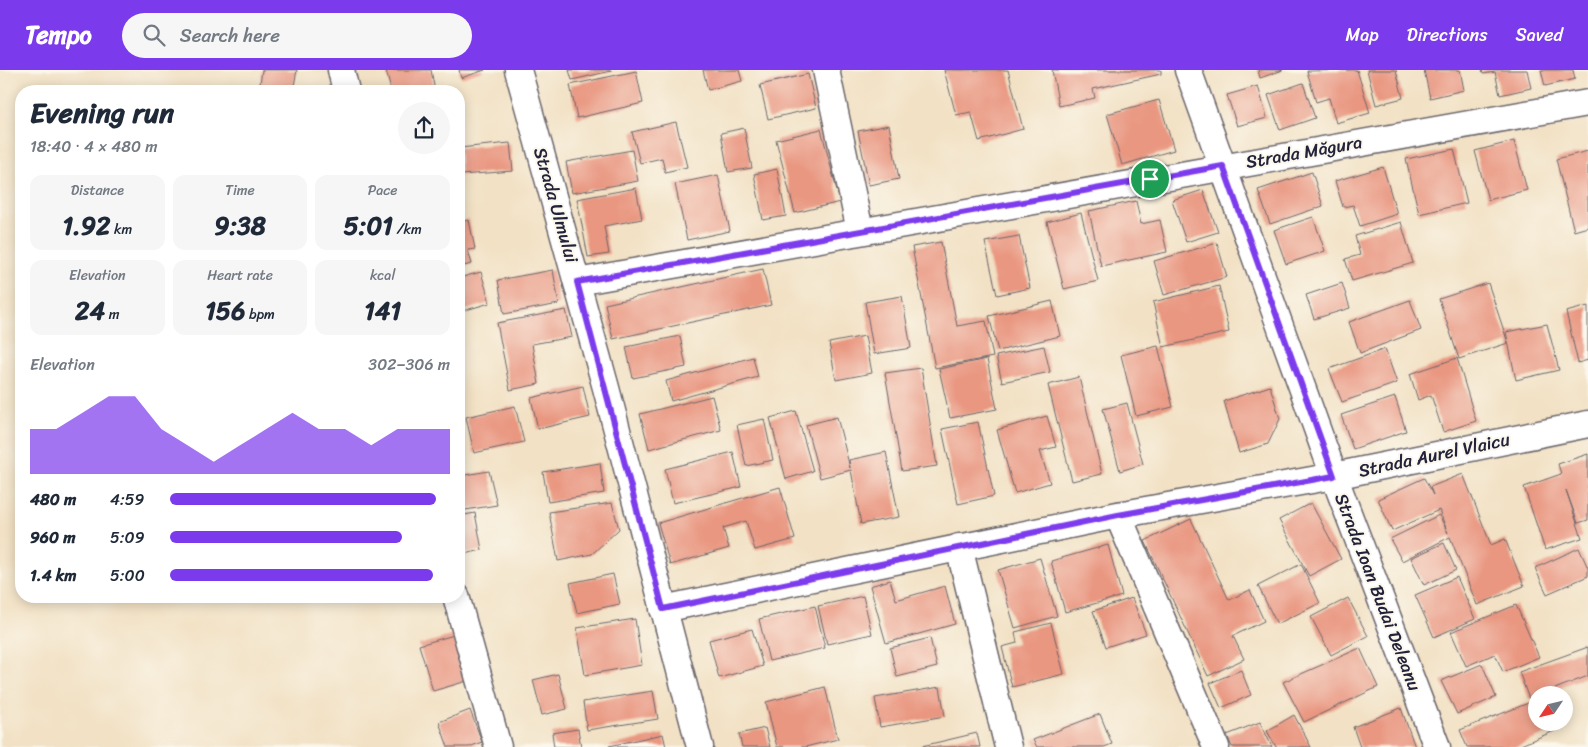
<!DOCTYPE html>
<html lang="en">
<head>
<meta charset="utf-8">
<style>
	:root { --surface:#fff; --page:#f6f6f7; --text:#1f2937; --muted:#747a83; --accent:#7c3aed }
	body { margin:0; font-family:Sriracha,sans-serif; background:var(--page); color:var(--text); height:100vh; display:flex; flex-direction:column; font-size:19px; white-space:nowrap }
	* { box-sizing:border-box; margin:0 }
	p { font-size:16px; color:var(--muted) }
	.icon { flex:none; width:28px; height:28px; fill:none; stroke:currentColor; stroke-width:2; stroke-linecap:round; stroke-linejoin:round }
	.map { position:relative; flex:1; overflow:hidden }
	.drawer { position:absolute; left:15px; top:15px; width:450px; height:518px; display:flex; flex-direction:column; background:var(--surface); border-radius:20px; box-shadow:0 2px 12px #0003 }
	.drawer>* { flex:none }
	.needle { width:32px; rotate:235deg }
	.tools { position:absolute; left:1528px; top:616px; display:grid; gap:10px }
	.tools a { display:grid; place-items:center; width:45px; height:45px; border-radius:50%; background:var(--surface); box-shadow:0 2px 12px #0003; font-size:25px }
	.pin { position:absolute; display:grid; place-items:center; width:42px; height:42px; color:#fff; margin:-21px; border:2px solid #fff; border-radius:50%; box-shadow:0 1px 5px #0007 }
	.round { display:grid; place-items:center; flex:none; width:52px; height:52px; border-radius:26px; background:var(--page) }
	.head { display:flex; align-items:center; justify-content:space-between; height:85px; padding:0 15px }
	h1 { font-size:28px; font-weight:700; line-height:38px }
	.stats { display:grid; grid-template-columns:repeat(3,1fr); gap:8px; height:85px; padding:5px 15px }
	.stats div { display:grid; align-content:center; border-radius:12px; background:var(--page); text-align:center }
	.stats b { font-size:25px; font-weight:700 }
	.stats small { font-size:14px; font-weight:400 }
	.stats p { font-size:14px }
	.chart { height:140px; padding:10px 15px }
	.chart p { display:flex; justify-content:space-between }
	.chart svg { width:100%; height:90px; margin-top:5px; fill:var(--accent); opacity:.7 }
	ul { padding:0 15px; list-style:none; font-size:16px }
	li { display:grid; grid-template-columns:80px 60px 1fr; align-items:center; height:38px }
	li i { height:12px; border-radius:6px; background:var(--accent) }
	header { display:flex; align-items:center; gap:30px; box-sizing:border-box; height:70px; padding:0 25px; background:var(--accent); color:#fff }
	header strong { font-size:24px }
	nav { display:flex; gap:28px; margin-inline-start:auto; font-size:18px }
	.search { width:350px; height:45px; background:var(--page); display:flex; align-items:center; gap:12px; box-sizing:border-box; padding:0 18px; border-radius:28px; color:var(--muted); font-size:19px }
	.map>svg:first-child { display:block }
	.building { fill:#e99781 }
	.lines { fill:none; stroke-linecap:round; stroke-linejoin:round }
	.minor-casing { stroke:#6b656b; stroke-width:29 }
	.minor { stroke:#fff; stroke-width:26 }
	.route-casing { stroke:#fff; stroke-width:10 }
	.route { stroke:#7c3aed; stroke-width:6 }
	.labels { text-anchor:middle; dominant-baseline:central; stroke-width:4; stroke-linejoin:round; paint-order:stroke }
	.street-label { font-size:18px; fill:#22223b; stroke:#fbf7ec }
</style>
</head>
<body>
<header>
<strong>Tempo</strong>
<div class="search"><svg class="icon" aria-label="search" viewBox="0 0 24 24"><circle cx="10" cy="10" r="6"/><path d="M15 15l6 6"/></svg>Search here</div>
<nav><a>Map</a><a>Directions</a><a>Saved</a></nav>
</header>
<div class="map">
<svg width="1588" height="677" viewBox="0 0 1588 677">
	<rect width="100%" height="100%" fill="#fbf7ec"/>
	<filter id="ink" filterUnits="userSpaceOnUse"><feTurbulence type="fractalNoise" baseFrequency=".02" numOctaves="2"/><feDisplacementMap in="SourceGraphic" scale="10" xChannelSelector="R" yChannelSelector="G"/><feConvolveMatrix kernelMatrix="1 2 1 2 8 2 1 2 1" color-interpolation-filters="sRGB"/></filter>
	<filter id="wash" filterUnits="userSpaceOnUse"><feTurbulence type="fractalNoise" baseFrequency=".0096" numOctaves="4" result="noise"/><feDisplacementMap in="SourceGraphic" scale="20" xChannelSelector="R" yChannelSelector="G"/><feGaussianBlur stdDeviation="1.12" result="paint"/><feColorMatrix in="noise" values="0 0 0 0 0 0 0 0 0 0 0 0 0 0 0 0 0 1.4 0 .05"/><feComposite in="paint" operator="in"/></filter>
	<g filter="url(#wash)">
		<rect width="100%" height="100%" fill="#f2e1c4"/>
		<g id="blocks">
			<g class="building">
				<path d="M262 0H297L293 21H259Z"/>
				<path d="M386 0H431L435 21H391Z"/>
				<path d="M459 0H485L461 8Z"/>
				<path d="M569 0H611V1L572 10Z"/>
				<path d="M703 0H739L742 11 708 20Z"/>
				<path d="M944 0H1008L1023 59 979 71 971 42 956 45Z"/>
				<path d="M1052 0H1161V4L1093 19 1095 28 1059 36Z"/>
				<path d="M1258 0H1283L1260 8Z"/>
				<path d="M1357 0 1370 43 1336 53 1329 28 1316 32 1307 1Z"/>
				<path d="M1367 0H1396L1403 28 1376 35Z"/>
				<path d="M1424 0H1460L1464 20 1430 28Z"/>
				<path d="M1482 0H1527L1531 18 1500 25 1495 2 1483 4Z"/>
				<path d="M1541 0H1573L1575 9 1545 16Z"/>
				<path d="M636 1 643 33 577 48 570 15Z"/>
				<path d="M808 4 816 38 768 49 760 15Z"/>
				<path d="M1303 13 1315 48 1280 60 1268 25Z"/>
				<path d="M1258 16 1267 48 1237 56 1227 25Z"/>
				<path d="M1159 30 1174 80 1122 95 1107 44Z"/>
				<path d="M676 52 687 97 665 102 662 88 640 93 632 62Z"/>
				<path d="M889 55 899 109 869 115 858 61Z"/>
				<path d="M744 58 752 98 728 102 721 63Z"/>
				<path d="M821 59 840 132 795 143 776 70Z"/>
				<path d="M1514 71 1527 120 1488 130 1475 81Z"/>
				<path d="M510 73 513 101 461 105 459 78Z"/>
				<path d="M1454 79 1467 133 1419 144 1406 89Z"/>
				<path d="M632 80 638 111 572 123 566 92Z"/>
				<path d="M1588 81V157L1574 161 1556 89Z"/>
				<path d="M1383 97 1397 144 1360 156 1353 135 1343 137 1335 111Z"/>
				<path d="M777 99 786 146 763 150 754 104Z"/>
				<path d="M1312 102 1323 136 1270 154 1258 120Z"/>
				<path d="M718 105 730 161 687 170 675 114Z"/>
				<path d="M636 118 642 149 604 156 609 184 588 187 577 129Z"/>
				<path d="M1203 120 1218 162 1186 172 1172 130Z"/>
				<path d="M1136 131 1141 154 1160 150 1167 182 1101 196 1089 141Z"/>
				<path d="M1081 143 1098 211 1064 219 1047 152Z"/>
				<path d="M1313 147 1325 181 1286 194 1274 160Z"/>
				<path d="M469 150 475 179 468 180 472 194 459 197V152Z"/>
				<path d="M1401 152 1413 193 1352 211 1345 189 1360 185 1355 166Z"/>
				<path d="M1019 166 1030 218 997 225 985 172Z"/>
				<path d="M941 172 957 256 986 251 993 287 935 298 912 177Z"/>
				<path d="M1217 173 1227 207 1164 225 1154 191Z"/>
				<path d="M763 199 771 235 613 269 605 234Z"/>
				<path d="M553 200 559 234 504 244 498 210Z"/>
				<path d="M481 202 490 233 459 242V208Z"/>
				<path d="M1342 213 1350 238 1314 249 1306 225Z"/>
				<path d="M1488 213 1508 273 1459 289 1439 229Z"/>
				<path d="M1219 216 1229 262 1163 277 1153 232Z"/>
				<path d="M902 226 911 278 874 284 865 232Z"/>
				<path d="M1410 230 1421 260 1360 283 1349 252Z"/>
				<path d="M1052 231 1060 266 998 281 989 246Z"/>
				<path d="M1588 236V290L1578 293 1566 242Z"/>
				<path d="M566 240 572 267 532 274 539 314 510 320 497 253Z"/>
				<path d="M1547 254 1559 300 1516 310 1506 262Z"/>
				<path d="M680 266 686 297 633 308 626 277Z"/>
				<path d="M865 266 872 303 836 310 829 273Z"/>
				<path d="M1044 276 1050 302 1002 312 996 286Z"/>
				<path d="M1158 276 1173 337 1136 346 1121 285Z"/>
				<path d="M1385 279 1397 313 1342 332 1329 299Z"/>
				<path d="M753 287 758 307 671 331 666 311Z"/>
				<path d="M1457 288 1476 351 1443 362 1431 325 1418 330 1410 304Z"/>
				<path d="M987 289 997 339 950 348 939 299Z"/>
				<path d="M921 298 937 396 902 401 885 303Z"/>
				<path d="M1079 307 1102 404 1072 411 1048 315Z"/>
				<path d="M583 316 590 347 538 359 531 328Z"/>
				<path d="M1270 316 1280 349 1268 374 1239 383 1224 331Z"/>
				<path d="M712 326 721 360 649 379 640 344Z"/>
				<path d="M1395 327 1406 361 1353 379 1341 345Z"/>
				<path d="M1127 333 1143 394 1120 401 1103 339Z"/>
				<path d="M515 336 524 372 474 383 466 347Z"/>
				<path d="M796 341 813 401 786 409 770 348Z"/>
				<path d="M1047 346 1056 377 1040 381 1050 413 1015 423 997 360Z"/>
				<path d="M837 347 850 398 849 390 886 382 899 447 861 454 851 400 820 408 806 355Z"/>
				<path d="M764 349 773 390 746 396 737 355Z"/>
				<path d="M978 352 994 426 958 434 942 359Z"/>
				<path d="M733 382 741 417 673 433 665 399Z"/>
				<path d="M1588 384V450L1578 453 1566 420 1582 468 1545 480 1524 417 1561 404 1558 394Z"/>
				<path d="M600 393 604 423 548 432 543 402Z"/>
				<path d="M489 401 497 435 459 441V406Z"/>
				<path d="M1463 404 1491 475 1505 469 1524 516 1477 535 1450 467 1402 491 1390 469 1439 445 1448 463 1439 440 1392 461 1378 429 1424 408 1433 425 1430 417Z"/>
				<path d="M780 417 795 469 755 480 746 451 723 458 729 478 670 495 658 453Z"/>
				<path d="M612 433 619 459 592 484 558 491 549 442Z"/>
				<path d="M1311 433 1341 489 1309 506 1279 450Z"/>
				<path d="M475 443 482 480 460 485 459 446Z"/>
				<path d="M1191 449 1229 530 1250 520 1264 551 1233 566 1244 589 1208 606 1145 471Z"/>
				<path d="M1444 473 1456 500 1424 515 1411 488Z"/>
				<path d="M1108 475 1122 526 1065 542 1051 491Z"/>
				<path d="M1579 478 1588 498V506L1547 524 1535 498Z"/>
				<path d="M1040 488 1057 546 1015 558 998 500Z"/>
				<path d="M1301 494 1320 533 1277 554 1258 516Z"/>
				<path d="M613 504 620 534 577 543 570 513Z"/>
				<path d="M1457 507 1475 549 1434 567 1415 525Z"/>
				<path d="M890 510 896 530 945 516 955 554 886 573 870 516Z"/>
				<path d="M863 526 872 564 827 574 818 536Z"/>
				<path d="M1132 528 1146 564 1106 577 1093 541Z"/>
				<path d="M1348 528 1368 566 1331 585 1311 547Z"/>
				<path d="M1516 535 1539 587 1503 602 1495 584 1466 596 1451 562Z"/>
				<path d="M815 536 825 578 769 591 759 549Z"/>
				<path d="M635 549 642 595 585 605 577 558Z"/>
				<path d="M1051 553 1064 604 1012 617 1002 577 1017 573 1015 562Z"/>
				<path d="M752 559 763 596 719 608 709 570Z"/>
				<path d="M454 565 467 611 433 621 419 575Z"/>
				<path d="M930 568 937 597 897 607 890 578Z"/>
				<path d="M1588 577V606L1529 629 1519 602Z"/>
				<path d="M1360 578 1378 617 1304 652 1283 612Z"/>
				<path d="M1482 594 1496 627 1457 644 1441 611Z"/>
				<path d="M1241 600 1251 625 1221 638 1210 613Z"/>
				<path d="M558 604 567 639 542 645 533 610Z"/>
				<path d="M825 617 838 669 805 677H777L766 632Z"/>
				<path d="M940 617 945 646 880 657 875 628Z"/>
				<path d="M653 621 658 649 587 660 583 632Z"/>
				<path d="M1536 630V652H1557L1559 659 1516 677H1467L1460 660Z"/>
				<path d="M1401 638 1415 677H1360L1353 657Z"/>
				<path d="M470 640 482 672 469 677H448L439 652Z"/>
				<path d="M1100 644 1112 674 1104 677H1037L1033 670Z"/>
				<path d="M1294 645 1311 677H1276L1267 661Z"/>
				<path d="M1260 652 1272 677H1232L1227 665Z"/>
				<path d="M765 658 770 677H742L739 664Z"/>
				<path d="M578 659 581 677H554L552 663Z"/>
				<path d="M977 663 980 677H922V676Z"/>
				<path d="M663 664 666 677H609V676Z"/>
			</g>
		</g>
	</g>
	<g filter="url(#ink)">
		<use href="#blocks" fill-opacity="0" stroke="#6b656b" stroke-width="1"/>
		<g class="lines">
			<g class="minor-casing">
				<g id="minor">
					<path d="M341 0 346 21"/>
					<path d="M518 0 606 318 700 677"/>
					<path d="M826 0 860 161"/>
					<path d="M1188 0 1334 406 1437 677"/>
					<path d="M577 212 1588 33"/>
					<path d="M1118 445 1216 677"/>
					<path d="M959 477 1008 677"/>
					<path d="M456 526 498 677"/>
					<path d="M663 539 1118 445 1334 406 1588 354"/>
				</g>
			</g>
			<use href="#minor" class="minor"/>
		</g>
	</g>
	<g class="lines" filter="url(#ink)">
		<g class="route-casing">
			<path id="route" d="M1223 96 1334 406 1118 445 663 539 577 212Z"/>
		</g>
		<use href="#route" class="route"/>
	</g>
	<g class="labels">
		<g class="street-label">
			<text transform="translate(1304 82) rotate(-10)">Strada Măgura</text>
			<text transform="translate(556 135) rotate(74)">Strada Ulmului</text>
			<text transform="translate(1434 385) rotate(-12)">Strada Aurel Vlaicu</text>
			<text transform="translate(1378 522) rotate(69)">Strada Ioan Budai Deleanu</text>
		</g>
	</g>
</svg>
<div class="tools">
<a><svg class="needle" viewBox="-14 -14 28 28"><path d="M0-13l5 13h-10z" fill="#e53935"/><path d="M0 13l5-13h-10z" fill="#747a83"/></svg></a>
</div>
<div class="pin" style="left:1150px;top:109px;background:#1e9e55"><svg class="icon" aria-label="arrive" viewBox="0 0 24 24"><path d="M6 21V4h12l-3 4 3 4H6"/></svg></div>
<section class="drawer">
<div class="head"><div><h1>Evening run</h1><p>18:40 · 4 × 480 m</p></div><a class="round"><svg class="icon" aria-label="share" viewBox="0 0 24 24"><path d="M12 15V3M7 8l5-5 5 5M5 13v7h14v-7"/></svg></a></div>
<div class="stats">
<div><p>Distance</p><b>1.92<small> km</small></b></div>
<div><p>Time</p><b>9:38</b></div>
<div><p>Pace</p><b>5:01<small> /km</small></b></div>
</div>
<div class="stats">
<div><p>Elevation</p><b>24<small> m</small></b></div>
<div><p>Heart rate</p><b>156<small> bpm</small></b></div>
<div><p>kcal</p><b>141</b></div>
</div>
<div class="chart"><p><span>Elevation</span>302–306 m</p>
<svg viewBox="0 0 160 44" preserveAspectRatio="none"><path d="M0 44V22L10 22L20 14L30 6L40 6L50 22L60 30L70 38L80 30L90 22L100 14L110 22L120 22L130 30L140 22L150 22L160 22V44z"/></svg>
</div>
<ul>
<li><b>480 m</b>4:59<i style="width:95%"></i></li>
<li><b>960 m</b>5:09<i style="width:83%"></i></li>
<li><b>1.4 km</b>5:00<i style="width:94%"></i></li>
</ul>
</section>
</div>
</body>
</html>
